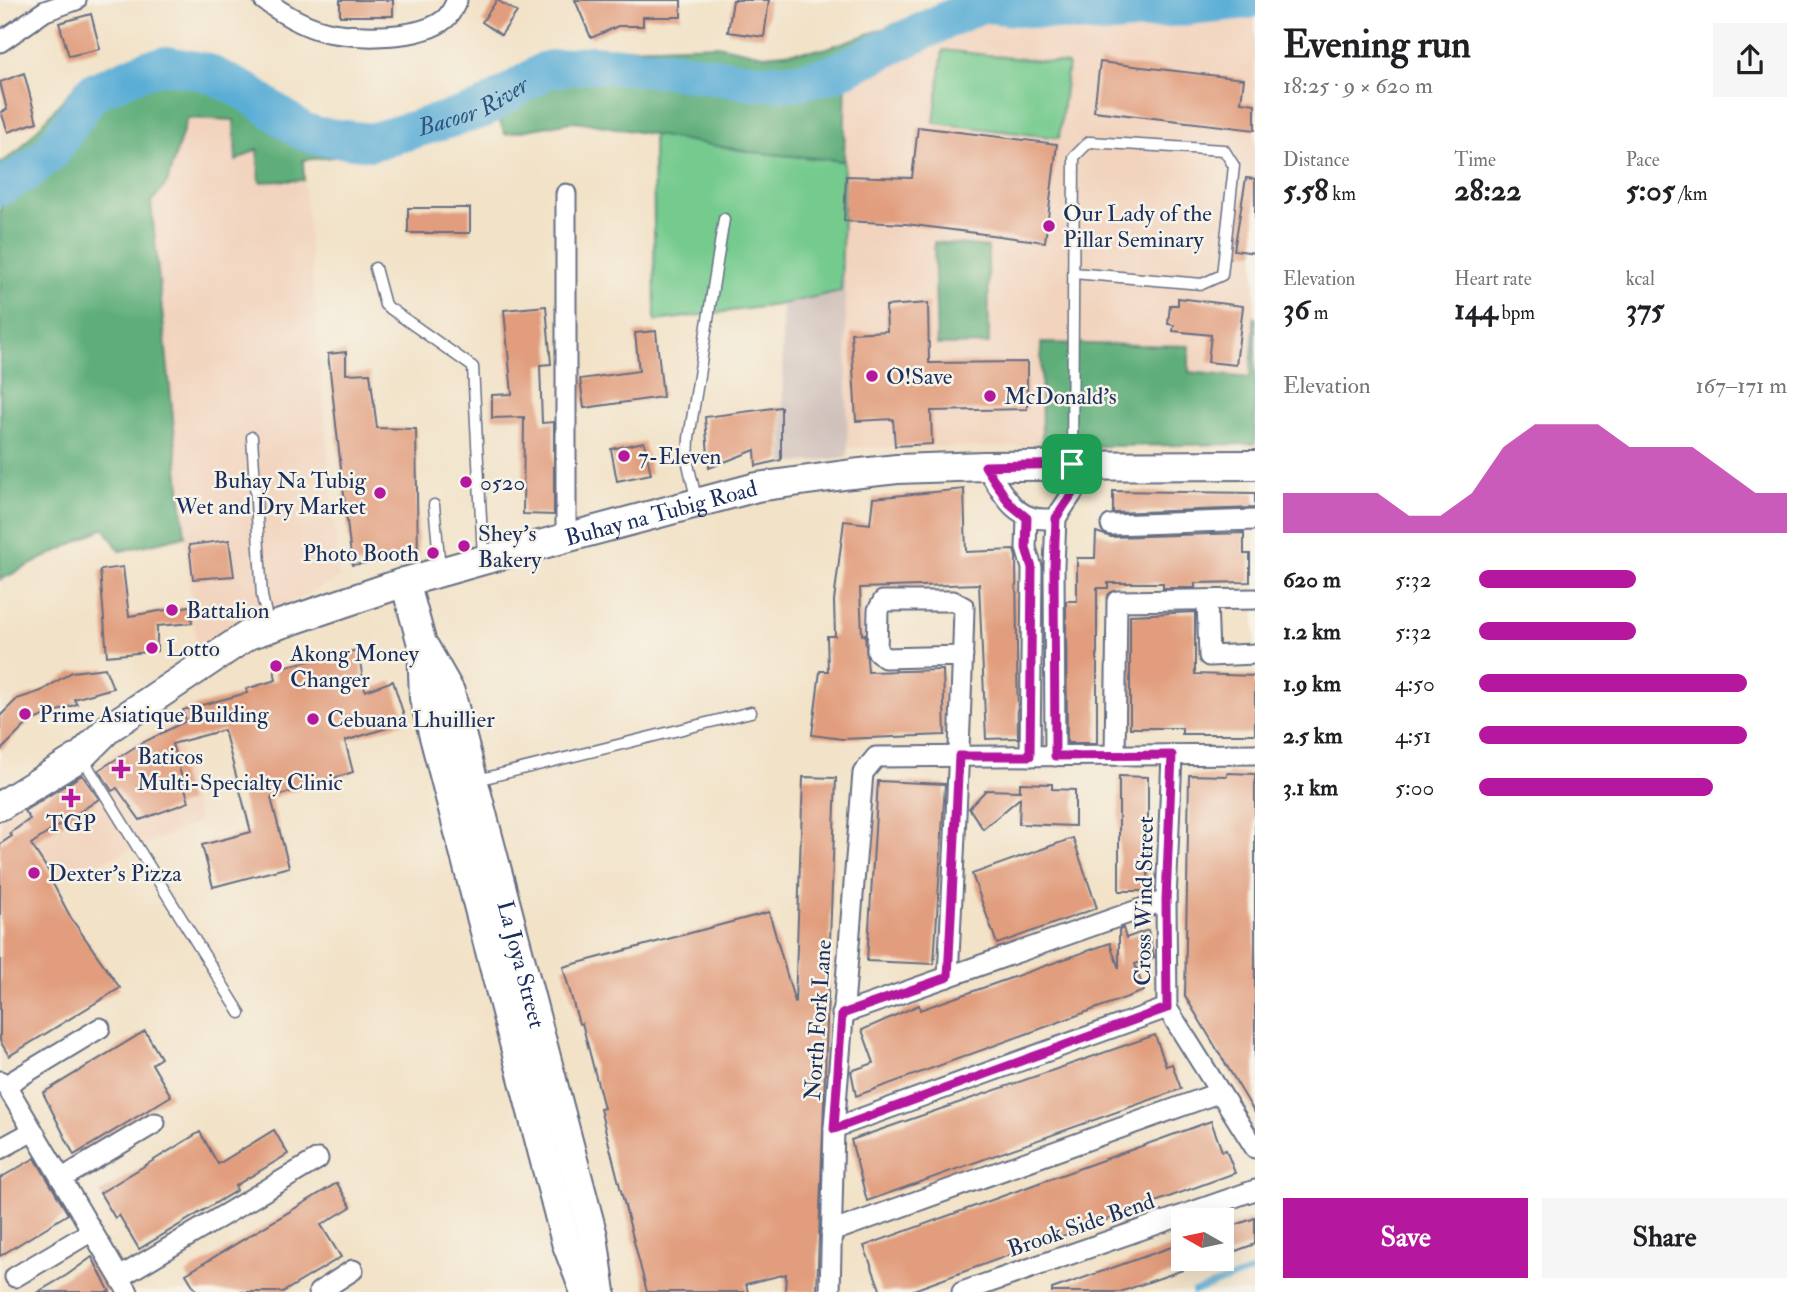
<!DOCTYPE html>
<html lang="en">
<head>
<meta charset="utf-8">
<style>
	:root { --surface:#fff; --page:#f6f6f6; --text:#202124; --muted:#757577; --accent:#b5179e }
	body { margin:0; font-family:"IM FELL Double Pica",serif; background:var(--page); color:var(--text); height:100vh; display:flex; flex-direction:column; font-size:26px; white-space:nowrap }
	* { box-sizing:border-box; margin:0 }
	p { font-size:23px; color:var(--muted) }
	.icon { flex:none; width:38px; height:38px; fill:none; stroke:currentColor; stroke-width:2; stroke-linecap:round; stroke-linejoin:round }
	.map { position:relative; flex:1; overflow:hidden }
	.side { display:flex; flex-direction:column; background:var(--surface); width:560px }
	.side>* { flex:none }
	.needle { width:46px; rotate:279deg }
	.controls { position:absolute; left:1171px; top:1208px; display:grid; gap:14px }
	.controls a { display:grid; place-items:center; width:63px; height:63px; border-radius:0px; background:var(--surface); box-shadow:0 7px 28px #0002; font-size:35px }
	.pin { position:absolute; display:grid; place-items:center; width:60px; height:60px; color:#fff; margin:-30px; border-radius:14px; box-shadow:0 4px 10px #0006 }
	.round { display:grid; place-items:center; flex:none; width:74px; height:74px; border-radius:0px; background:var(--page) }
	.summary { display:flex; align-items:center; justify-content:space-between; height:119px; padding:0 28px }
	h1 { font-size:38px; font-weight:700; line-height:52px }
	.metrics { display:grid; grid-template-columns:repeat(3,1fr); gap:10px; height:119px; padding:7px 28px }
	.metrics div { display:grid; align-content:center }
	.metrics b { font-size:30px; font-weight:700 }
	.metrics small { font-size:19px; font-weight:400 }
	.metrics p { font-size:19px }
	.chart { height:196px; padding:14px 28px }
	.chart p { display:flex; justify-content:space-between }
	.chart svg { width:100%; height:126px; margin-top:7px; fill:var(--accent); opacity:.7 }
	.cta { display:flex; gap:14px; margin-top:auto; padding:14px 28px }
	.cta a { flex:1; height:80px; border-radius:0px; background:var(--accent); color:#fff; font-size:28px; font-weight:700; line-height:80px; text-align:center }
	.cta a+a { background:var(--page); color:var(--text) }
	ul { padding:0 28px; list-style:none; font-size:23px }
	li { display:grid; grid-template-columns:112px 84px 1fr; align-items:center; height:52px }
	li i { height:18px; border-radius:9px; background:var(--accent) }
	main { display:flex; flex:1; min-height:0 }
	.map>svg:first-child { display:block }
	.built { fill:#f2d4be }
	.industrial { fill:#cfc0ba }
	.green { fill:#74ca8e; stroke:#487c76; stroke-width:2 }
	.forest { fill:#5fae79; stroke:#3d6e6c; stroke-width:2 }
	.lines { fill:none; stroke-linecap:round; stroke-linejoin:round }
	.stream { stroke:#5aadd5; stroke-width:6 }
	.river { stroke:#5aadd5; stroke-width:38 }
	.building { fill:#e19d7d }
	.lane-casing { stroke:#666e83; stroke-width:13 }
	.street-casing { stroke:#666e83; stroke-width:23 }
	.secondary-casing { stroke:#666e83; stroke-width:32 }
	.lane { stroke:#fff; stroke-width:10 }
	.street { stroke:#fff; stroke-width:19 }
	.secondary { stroke:#fff; stroke-width:28 }
	.route-casing { stroke:#fff; stroke-width:14 }
	.route { stroke:#b5179e; stroke-width:9 }
	.poi-dot { fill:#b5179e; stroke:#f7f3e8; stroke-width:2.5 }
	.labels { text-anchor:middle; dominant-baseline:central; stroke-width:5; stroke-linejoin:round; paint-order:stroke }
	.poi-label { font-size:23px; fill:#1b2f5e; stroke:#f7f3e8; text-anchor:start }
	.street-label { font-size:23px; fill:#1b2f5e; stroke:#f7f3e8 }
	.water-label { font-size:24px; font-style:italic; fill:#2e5582; stroke:#f7f3e8 }
</style>
</head>
<body>
<main>
<div class="map">
<svg width="1255" height="1292" viewBox="0 0 1255 1292">
	<rect width="100%" height="100%" fill="#f7f3e8"/>
	<filter id="ink" filterUnits="userSpaceOnUse"><feTurbulence type="fractalNoise" baseFrequency=".0143" numOctaves="2"/><feDisplacementMap in="SourceGraphic" scale="14" xChannelSelector="R" yChannelSelector="G"/><feConvolveMatrix kernelMatrix="1 2 1 2 8 2 1 2 1" color-interpolation-filters="sRGB"/></filter>
	<filter id="wash" filterUnits="userSpaceOnUse"><feTurbulence type="fractalNoise" baseFrequency=".00686" numOctaves="4" result="noise"/><feDisplacementMap in="SourceGraphic" scale="28" xChannelSelector="R" yChannelSelector="G"/><feGaussianBlur stdDeviation="1.57" result="paint"/><feColorMatrix in="noise" values="0 0 0 0 0 0 0 0 0 0 0 0 0 0 0 0 0 1.4 0 .05"/><feComposite in="paint" operator="in"/></filter>
	<g filter="url(#wash)">
		<rect width="100%" height="100%" fill="#f2e2c7"/>
		<g class="built">
			<path d="M1255 6V444L848 448 841 291 846 77 917 50 965 24 991 19 1039 25 1143 26Z"/>
			<path d="M187 118 234 120 236 161 258 148 261 182 304 180 339 579 196 646 151 201 167 183Z"/>
			<path d="M173 722 199 822 55 881 0 916V815Z"/>
		</g>
		<path class="industrial" d="M845 279 848 457 783 464 782 290Z"/>
		<g class="green">
			<path d="M943 50 1068 64 1059 138 934 123Z"/>
			<path d="M653 133 751 152 844 161 841 291 777 305 655 321Z"/>
		</g>
		<g class="forest">
			<path d="M953 0H1255V6L1144 26 1039 25 991 19 965 25 917 50 846 77 844 161 751 152 576 121 505 134 495 110 397 147 372 153 303 160 304 180 260 182 257 149 236 161 234 120 187 118 167 183 151 202 185 536 120 551 104 528 0 580V164L19 150 81 79 161 55 207 61 246 79 314 123 372 132 483 95 543 57 592 49 717 45 764 55 824 49 883 29Z"/>
			<path d="M934 242 988 247 989 344 937 345Z"/>
			<path d="M1255 316V444L1042 447 1041 343 1189 346V372L1250 378Z"/>
		</g>
		<g class="lines">
			<path class="stream" d="M1194 1292 1255 1270"/>
			<g class="river">
				<path d="M985 4 1103 15 1247 0"/>
				<path id="s1" d="M0 187 26 173 51 152 92 92 147 69 167 65 206 72 247 92 302 131 318 136 371 142 481 110 546 70 590 64 668 69 756 82H794L832 74 989 0"/>
			</g>
		</g>
		<g id="blocks">
			<g class="building">
				<rect x="340" y="0" width="53" height="16"/>
				<path d="M497 0 517 12 501 35 482 22Z"/>
				<path d="M575 0H681V17H643V26H618L591 38Z"/>
				<path d="M733 0H769L764 37 728 32Z"/>
				<path d="M91 14 100 49 69 56 59 23Z"/>
				<path d="M1100 62 1244 79 1241 102 1255 104V130L1094 111Z"/>
				<path d="M24 73 37 122 8 132 1 112 7 110 0 82Z"/>
				<path d="M918 127 1057 144 1045 242 906 224 844 221 846 176 912 178Z"/>
				<path d="M1246 178 1255 179V253L1234 250Z"/>
				<rect x="408" y="208" width="62" height="25"/>
				<path d="M1178 298 1243 306 1236 365 1208 362 1211 335 1173 331 1174 325 1168 324 1170 305H1178Z"/>
				<path d="M928 303 929 363 1027 362V409L931 411 932 444 895 446 893 419 856 421 851 333 887 331 886 306Z"/>
				<path d="M546 306 551 364 540 365 542 423 554 422V515L523 514 524 417 492 418V395L512 394 504 310Z"/>
				<path d="M656 331 663 397 584 408 580 379 639 371 635 333Z"/>
				<path d="M346 352V374L370 373 377 428 416 429 418 557 352 565 328 354Z"/>
				<path d="M781 407V460L756 466 755 450 709 468 705 417Z"/>
				<path d="M644 442 651 474 617 481 611 449Z"/>
				<path d="M964 489 966 552 1014 550 1016 557 1018 738 986 739 979 584 860 588 862 635 865 634 868 672 943 670 945 735 842 739 812 735 820 671H828L827 636H835L834 601 844 521 870 524 873 498Z"/>
				<path d="M1113 491 1255 493V508L1113 513Z"/>
				<path d="M1096 532 1111 537 1244 533V554H1250V582L1195 583V588H1163V583H1108V588H1097V743H1067L1066 601H1077V558H1095Z"/>
				<path d="M229 540 234 576 193 579 189 545Z"/>
				<path d="M123 567 129 616 190 606 192 623 157 626V651L107 656 100 570Z"/>
				<path d="M1195 612V674L1255 676V734H1182V728H1130V615Z"/>
				<path d="M358 650 365 691 393 681 406 722 345 741 353 772 271 798 289 867 213 887 202 845 251 832 224 730 172 744 189 802 140 820 117 788 112 791 99 770 138 745 186 721 183 710 247 693 246 689 276 680 274 669Z"/>
				<path d="M105 668 113 688 74 699 77 704 30 721 0 751V716L17 699 41 691 72 672Z"/>
				<path d="M1227 773 1255 774V1113L1185 996 1189 775 1227 776Z"/>
				<path d="M82 775 99 799 31 844 55 881 52 882 71 918 120 988 9 1056 0 1041V844L12 836 10 833 30 819 24 811Z"/>
				<path d="M1119 776 1148 777V891H1119Z"/>
				<path d="M803 777 836 778 817 1292H785L786 1274 746 1284 748 1292H647L600 1109 604 1108 582 1023 579 1024 563 967 769 912 795 1003Z"/>
				<path d="M878 781 945 784 934 964 867 961Z"/>
				<path d="M1020 783 1052 784V789L1075 790V826L1019 824 1020 798 983 829 969 808 986 790 1020 791Z"/>
				<path d="M1073 838 1097 908 997 944 972 874Z"/>
				<path d="M1123 928 1126 938 1148 930 1154 957 1135 964 1144 991 856 1096 851 1071 874 1063 862 1030 919 1005 920 1010 1110 943 1119 969V930Z"/>
				<path d="M145 1031 161 1058 152 1064 171 1096 74 1155 43 1093Z"/>
				<path d="M1155 1035 1166 1066 1172 1064 1181 1089 867 1201 851 1140Z"/>
				<path d="M1211 1121 1222 1151 1226 1150 1235 1173 908 1292H881L864 1246Z"/>
				<path d="M274 1130 288 1154 235 1186 237 1190 139 1249 119 1215 115 1218 100 1193 200 1132 218 1164Z"/>
				<path d="M35 1158 68 1214 0 1256V1178Z"/>
				<path d="M337 1183 351 1207 321 1225 341 1257 283 1292H197L186 1274Z"/>
				<path d="M1255 1218V1244L1222 1256V1230Z"/>
				<path d="M1183 1243V1270L1120 1292H1052V1289Z"/>
				<path d="M92 1257 110 1292H38L67 1275Z"/>
			</g>
		</g>
	</g>
	<g filter="url(#ink)">
		<use href="#blocks" fill-opacity="0" stroke="#666e83" stroke-width="2"/>
		<g class="lines">
			<g class="lane-casing">
				<g id="lane">
					<path d="M375 268 385 305 473 367 483 556"/>
					<path d="M252 437 262 596 269 627"/>
					<path d="M1072 462 1074 157 1089 142 1224 150 1234 166 1222 275 1202 284 1073 273"/>
					<path d="M697 502 688 464 689 438 724 219"/>
					<path d="M434 505 440 568"/>
					<path d="M83 759 240 1013"/>
					<path d="M477 780 751 712"/>
				</g>
			</g>
			<g class="street-casing">
				<g id="street">
					<path d="M264 0C283 14 309 29 333 33 363 38 421 39 445 19 451 14 454 6 457 0"/>
					<path d="M0 42 45 11 76 0"/>
					<path d="M566 194V539"/>
					<path d="M985 466C1005 496 1016 525 1056 518L1092 464"/>
					<path d="M1027 518 1026 548 1032 568 1030 756"/>
					<path d="M1111 525 1255 520"/>
					<path d="M1207 600 1209 656 1255 654"/>
					<path d="M1115 755 1117 601 1255 599"/>
					<path d="M1172 755 1166 900 1167 1008 1255 1148"/>
					<path d="M1055 756 1054 566 1056 518"/>
					<path d="M948 977C954 854 961 731 964 607L953 601H883L878 610 877 651 885 658 963 656"/>
					<path d="M842 1014 1166 900"/>
					<path d="M0 1081 6 1085 128 1292"/>
					<path d="M6 1085 100 1028"/>
					<path d="M834 1128 1167 1008"/>
					<path d="M0 1149 33 1131"/>
					<path d="M61 1179 155 1123"/>
					<path d="M831 1232 1218 1093"/>
					<path d="M15 1277 92 1231"/>
					<path d="M120 1277 318 1159"/>
					<path d="M319 1292 353 1270"/>
					<path d="M830 1292 834 1128 863 773 876 757 1255 754"/>
					<path d="M962 1292 1255 1190"/>
				</g>
			</g>
			<g class="secondary-casing">
				<g id="secondary">
					<path d="M405 582 422 644 424 698 566 1242 585 1292"/>
					<path id="s2" d="M425 648 450 692 593 1236 601 1292"/>
					<path id="s3" d="M0 806 81 756 109 728 248 635 405 582 483 560 757 487 852 474 897 469 985 466 1255 465"/>
				</g>
			</g>
			<use href="#lane" class="lane"/>
			<use href="#street" class="street"/>
			<use href="#secondary" class="secondary"/>
		</g>
	</g>
	<g class="lines" filter="url(#ink)">
		<g class="route-casing">
			<path id="route" d="M1072 464H1092L1056 518 1054 566 1055 756 1172 755 1166 900 1167 1008 834 1129 842 1014 948 977 959 756H1030L1032 568 1026 548 1027 518 1009 503 985 466Z"/>
		</g>
		<use href="#route" class="route"/>
	</g>
	<g class="poi-dot">
		<circle cx="1049" cy="226" r="7"/>
		<circle cx="872" cy="376" r="7"/>
		<circle cx="990" cy="396" r="7"/>
		<circle cx="624" cy="456" r="7"/>
		<circle cx="466" cy="482" r="7"/>
		<circle cx="380" cy="493" r="7"/>
		<circle cx="464" cy="546" r="7"/>
		<circle cx="433" cy="553" r="7"/>
		<circle cx="172" cy="610" r="7"/>
		<circle cx="152" cy="648" r="7"/>
		<circle cx="276" cy="666" r="7"/>
		<circle cx="25" cy="714" r="7"/>
		<circle cx="313" cy="719" r="7"/>
		<path d="M117.5 758.5h7v7h7v7h-7v7h-7v-7h-7v-7h7z"/>
		<path d="M67.5 787.5h7v7h7v7h-7v7h-7v-7h-7v-7h7z"/>
		<circle cx="34" cy="873" r="7"/>
	</g>
	<g class="labels">
		<g class="poi-label">
			<text x="1063" y="213">Our Lady of the<tspan x="1063" dy="26">Pillar Seminary</tspan></text>
			<text x="886" y="376">O!Save</text>
			<text x="1004" y="396">McDonald's</text>
			<text x="638" y="456">7-Eleven</text>
			<text x="366" y="480" text-anchor="end">Buhay Na Tubig<tspan x="366" dy="26">Wet and Dry Market</tspan></text>
			<text x="480" y="482">0520</text>
			<text x="478" y="533">Shey's<tspan x="478" dy="26">Bakery</tspan></text>
			<text x="419" y="553" text-anchor="end">Photo Booth</text>
			<text x="186" y="610">Battalion</text>
			<text x="166" y="648">Lotto</text>
			<text x="290" y="653">Akong Money<tspan x="290" dy="26">Changer</tspan></text>
			<text x="39" y="714">Prime Asiatique Building</text>
			<text x="327" y="719">Cebuana Lhuillier</text>
			<text x="137" y="756">Baticos<tspan x="137" dy="26">Multi-Specialty Clinic</tspan></text>
			<text x="71" y="823" text-anchor="middle">TGP</text>
			<text x="48" y="873">Dexter's Pizza</text>
		</g>
		<g class="street-label">
			<text stroke="none"><textPath href="#s3" startOffset="733">Buhay na Tubig Road</textPath></text>
			<text transform="translate(1144 901) rotate(-89)">Cross Wind Street</text>
			<text stroke="none"><textPath href="#s2" startOffset="332">La Joya Street</textPath></text>
			<text transform="translate(818 1020) rotate(-86)">North Fork Lane</text>
			<text transform="translate(1081 1225) rotate(-19)">Brook Side Bend</text>
		</g>
		<g class="water-label">
			<text stroke="none"><textPath href="#s1" startOffset="546">Bacoor River</textPath></text>
		</g>
	</g>
</svg>
<div class="controls">
<a><svg class="needle" viewBox="-14 -14 28 28"><path d="M0-13l5 13h-10z" fill="#e53935"/><path d="M0 13l5-13h-10z" fill="#757577"/></svg></a>
</div>
<div class="pin" style="left:1072px;top:464px;background:#1e9e55"><svg class="icon" aria-label="arrive" viewBox="0 0 24 24"><path d="M6 21V4h12l-3 4 3 4H6"/></svg></div>
</div>
<section class="side">
<div class="summary"><div><h1>Evening run</h1><p>18:25 · 9 × 620 m</p></div><a class="round"><svg class="icon" aria-label="share" viewBox="0 0 24 24"><path d="M12 15V3M7 8l5-5 5 5M5 13v7h14v-7"/></svg></a></div>
<div class="metrics">
<div><p>Distance</p><b>5.58<small> km</small></b></div>
<div><p>Time</p><b>28:22</b></div>
<div><p>Pace</p><b>5:05<small> /km</small></b></div>
</div>
<div class="metrics">
<div><p>Elevation</p><b>36<small> m</small></b></div>
<div><p>Heart rate</p><b>144<small> bpm</small></b></div>
<div><p>kcal</p><b>375</b></div>
</div>
<div class="chart"><p><span>Elevation</span>167–171 m</p>
<svg viewBox="0 0 160 44" preserveAspectRatio="none"><path d="M0 44V30L10 30L20 30L30 30L40 38L50 38L60 30L70 14L80 6L90 6L100 6L110 14L120 14L130 14L140 22L150 30L160 30V44z"/></svg>
</div>
<ul>
<li><b>620 m</b>5:32<i style="width:51%"></i></li>
<li><b>1.2 km</b>5:32<i style="width:51%"></i></li>
<li><b>1.9 km</b>4:50<i style="width:87%"></i></li>
<li><b>2.5 km</b>4:51<i style="width:87%"></i></li>
<li><b>3.1 km</b>5:00<i style="width:76%"></i></li>
</ul>
<div class="cta"><a>Save</a><a>Share</a></div>
</section>
</main>
</body>
</html>
